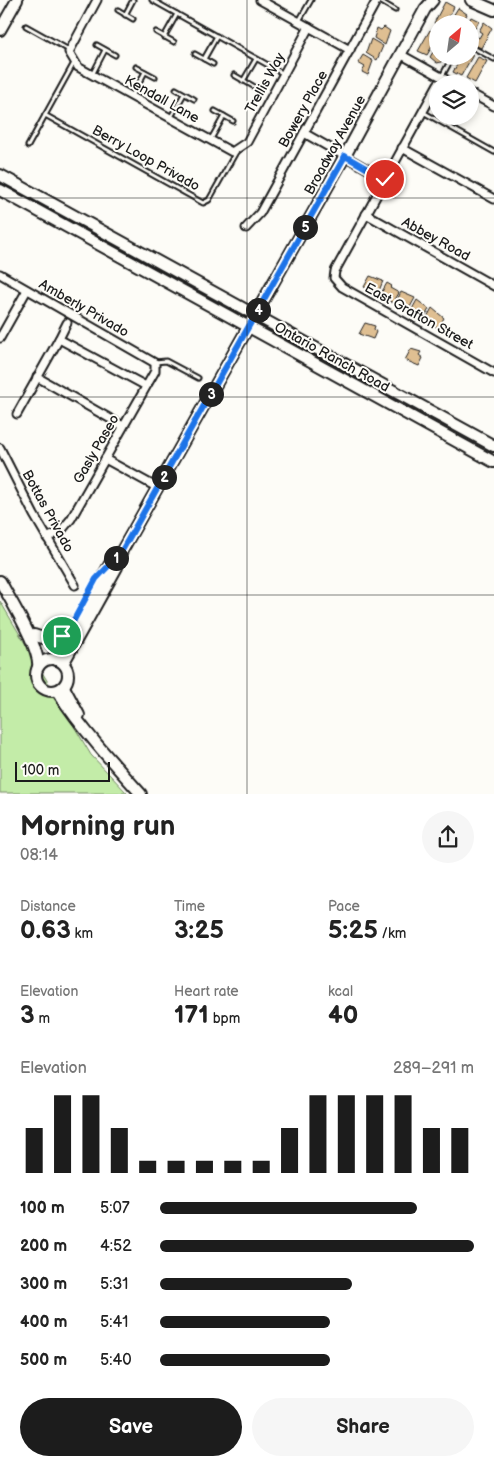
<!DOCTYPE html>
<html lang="en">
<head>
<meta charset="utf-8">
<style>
	:root { --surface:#fff; --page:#f6f6f6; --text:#222; --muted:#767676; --accent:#1c1c1c }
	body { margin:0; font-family:"Balsamiq Sans",sans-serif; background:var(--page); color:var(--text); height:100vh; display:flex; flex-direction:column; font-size:19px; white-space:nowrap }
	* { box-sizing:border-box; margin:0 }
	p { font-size:16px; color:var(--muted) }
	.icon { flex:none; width:28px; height:28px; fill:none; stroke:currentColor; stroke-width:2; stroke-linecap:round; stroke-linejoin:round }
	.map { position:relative; height:794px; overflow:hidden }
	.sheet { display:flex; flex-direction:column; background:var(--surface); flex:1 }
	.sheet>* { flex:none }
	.needle { width:32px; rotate:29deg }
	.controls { position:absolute; left:429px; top:15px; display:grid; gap:10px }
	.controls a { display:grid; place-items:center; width:50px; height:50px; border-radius:50%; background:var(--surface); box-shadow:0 2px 8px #0003; font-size:25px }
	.scale { position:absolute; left:15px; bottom:12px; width:95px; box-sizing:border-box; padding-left:5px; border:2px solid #1c1c1c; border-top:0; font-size:14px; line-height:18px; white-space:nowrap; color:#1c1c1c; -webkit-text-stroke:4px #fdfcf7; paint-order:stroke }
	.pin { position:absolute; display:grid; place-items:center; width:42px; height:42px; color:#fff; margin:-21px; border:2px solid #fff; border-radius:50%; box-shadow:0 1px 5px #0007 }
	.km { position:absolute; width:25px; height:25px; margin:-12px; border-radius:50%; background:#222; color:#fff; font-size:14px; line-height:25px; text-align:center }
	.round { display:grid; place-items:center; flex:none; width:52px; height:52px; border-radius:26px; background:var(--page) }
	.summary { display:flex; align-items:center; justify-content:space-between; height:85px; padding:0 20px }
	h1 { font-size:28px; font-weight:800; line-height:38px }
	.figures { display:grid; grid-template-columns:repeat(3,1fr); gap:8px; height:85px; padding:5px 20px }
	.figures div { display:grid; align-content:center }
	.figures b { font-size:25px; font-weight:800 }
	.figures small { font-size:14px; font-weight:400 }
	.figures p { font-size:14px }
	.chart { height:140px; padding:10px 20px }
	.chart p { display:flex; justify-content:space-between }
	.chart svg { width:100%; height:90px; margin-top:5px; stroke:var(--accent); stroke-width:6 }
	.button { display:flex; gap:10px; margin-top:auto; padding:10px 20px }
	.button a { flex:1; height:58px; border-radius:30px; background:var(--accent); color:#fff; font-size:20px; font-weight:800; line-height:58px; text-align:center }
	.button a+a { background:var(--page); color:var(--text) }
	ul { padding:0 20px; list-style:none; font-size:16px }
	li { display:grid; grid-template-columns:80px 60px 1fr; align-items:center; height:38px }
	li i { height:12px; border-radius:6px; background:var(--accent) }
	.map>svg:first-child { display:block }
	.green { fill:#c3eca8; stroke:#708462 }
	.building { fill:#dfbf92; stroke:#1c1c1c }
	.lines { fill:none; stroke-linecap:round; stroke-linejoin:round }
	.lane-casing { stroke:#1c1c1c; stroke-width:7 }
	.street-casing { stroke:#1c1c1c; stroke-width:11 }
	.secondary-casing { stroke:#1c1c1c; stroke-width:14 }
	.primary-casing { stroke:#1c1c1c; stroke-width:14 }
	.lane { stroke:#fdfcf7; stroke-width:3 }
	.street { stroke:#fdfcf7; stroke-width:7 }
	.secondary { stroke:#fdfcf7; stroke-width:10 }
	.primary { stroke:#fdfcf7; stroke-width:10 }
	.route-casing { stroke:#fff; stroke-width:10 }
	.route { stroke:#1a73e8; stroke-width:6 }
	.grid { fill:none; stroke:#1c1c1c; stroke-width:1; stroke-opacity:0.55 }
	.labels { text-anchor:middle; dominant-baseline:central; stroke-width:4; stroke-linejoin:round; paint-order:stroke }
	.street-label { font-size:14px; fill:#1c1c1c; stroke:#fdfcf7 }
</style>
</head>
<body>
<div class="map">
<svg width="494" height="794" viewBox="0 0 494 794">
	<rect width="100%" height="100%" fill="#fdfcf7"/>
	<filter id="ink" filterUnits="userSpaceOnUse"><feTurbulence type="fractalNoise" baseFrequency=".02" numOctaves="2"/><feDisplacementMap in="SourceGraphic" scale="10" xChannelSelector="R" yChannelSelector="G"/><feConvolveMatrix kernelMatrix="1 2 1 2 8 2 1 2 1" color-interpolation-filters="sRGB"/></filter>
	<g filter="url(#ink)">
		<path class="green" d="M0 601 91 755 127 793H0Z"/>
		<g class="building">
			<path d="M445 2 454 7 445 24 438 25 434 23Z"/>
			<path d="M458 8 467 14 462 24H450L452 22 455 23 457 18 453 16Z"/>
			<path d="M471 17 479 21 470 38V24H467Z"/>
			<path d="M484 22 492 28 481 48 472 44 476 36 479 38 482 33 479 31Z"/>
			<path d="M384 27 390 31 385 45 374 38 377 28 381 30Z"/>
			<path d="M430 30 438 36 427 55 418 51Z"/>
			<path d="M371 39 383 46 377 60 366 53Z"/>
			<path d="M438 44V56H444L441 62 437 63 430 57Z"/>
			<path d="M470 53 473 55 461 76 453 72 462 56H470Z"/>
			<path d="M363 55 373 61 368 75 362 72 365 67 358 63Z"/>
			<path d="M478 57 487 61 475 83 466 78Z"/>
			<path d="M370 276 383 281 378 293 364 287Z"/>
			<path d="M387 283 392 286 390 288 399 293 393 303 380 295Z"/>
			<path d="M401 292 415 298 409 309 395 304Z"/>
			<path d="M417 300 429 309 424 318 420 316 419 318 411 311Z"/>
			<path d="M432 308 444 318 438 328 426 319Z"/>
			<path d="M365 323 375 326 374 329 376 332 373 339 359 334Z"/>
			<path d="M411 349 421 352 419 355 423 358 419 366 405 360Z"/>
		</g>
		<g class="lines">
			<g class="lane-casing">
				<g id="lane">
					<path d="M152 0 284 74"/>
					<path d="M378 0 395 10"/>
					<path d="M118 10 133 19"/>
					<path d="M125 15 133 0"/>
					<path d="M299 21 311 0"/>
					<path d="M26 26 69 50"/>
					<path d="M156 32 174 42"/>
					<path d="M164 37 177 14"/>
					<path d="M97 45 115 55"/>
					<path d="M470 46 494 59"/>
					<path d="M195 54 213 64"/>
					<path d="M204 59 217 36"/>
					<path d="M136 67 155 77"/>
					<path d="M92 75 105 50"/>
					<path d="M234 75 253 86"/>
					<path d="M442 76 453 56"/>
					<path d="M243 81 256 59"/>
					<path d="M176 89 194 99"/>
					<path d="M132 96 145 72"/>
					<path d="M215 111 233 121"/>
					<path d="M423 112 494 152"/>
					<path d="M45 115 203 203 209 200 236 152"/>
					<path d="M171 117 184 94"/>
					<path d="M211 139 224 116"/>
					<path d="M28 146 74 63"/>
					<path d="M155 362 166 361 198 378"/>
				</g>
			</g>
			<g class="street-casing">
				<g id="street">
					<path d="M97 0 69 52 78 67 232 152 247 142 309 27"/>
					<path d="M260 0 350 50"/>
					<path d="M400 54 454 84"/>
					<path d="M438 84 335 271 334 278 342 287 494 373"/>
					<path d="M470 93 494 106"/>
					<path d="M304 133 385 179"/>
					<path d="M402 148 494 199"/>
					<path d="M366 214 494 286"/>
					<path d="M246 228 260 213 377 0"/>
					<path d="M0 274 155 363V371L71 519 61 531 47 538"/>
					<path d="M0 338 27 290"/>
					<path d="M59 339 67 323"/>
					<path d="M37 377 123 426"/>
					<path d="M17 414 59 339 146 386"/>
					<path d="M0 448 34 515 75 585"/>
					<path d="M105 459 158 488"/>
				</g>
			</g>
			<g class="secondary-casing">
				<g id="secondary">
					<path d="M471 0 494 10"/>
					<path d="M0 30 17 0"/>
					<path d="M0 581C10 599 41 649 38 667"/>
					<path d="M34 635C49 641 62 642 70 626"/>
					<circle cx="52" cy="675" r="16"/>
					<path d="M57 660 111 562 119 555"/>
					<path d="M64 662 117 567 120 554 345 156 425 9 433 0"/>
					<path d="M64 687 79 715"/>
					<path d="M57 691C81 728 111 761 141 794"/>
				</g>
			</g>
			<g class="primary-casing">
				<g id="primary">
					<path d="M0 175 494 446"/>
					<path d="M0 190 494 462"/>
				</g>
			</g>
			<use href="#lane" class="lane"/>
			<use href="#street" class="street"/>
			<use href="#secondary" class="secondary"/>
			<use href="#primary" class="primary"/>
		</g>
	</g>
	<g class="lines" filter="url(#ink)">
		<g class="route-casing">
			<path id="route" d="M62 636 68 631 96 579 120 554 345 156 385 179"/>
		</g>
		<use href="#route" class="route"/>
	</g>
	<path class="grid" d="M247 0V794M0 198H494M0 397H494M0 595H494"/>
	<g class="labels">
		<g class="street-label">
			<text transform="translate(265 83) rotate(-61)">Trellis Way</text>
			<text transform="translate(162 99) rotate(29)">Kendall Lane</text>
			<text transform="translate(303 109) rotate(-61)">Bowery Place</text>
			<text transform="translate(335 145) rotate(-61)">Broadway Avenue</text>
			<text transform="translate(146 158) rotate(29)">Berry Loop Privado</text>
			<text transform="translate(436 239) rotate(29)">Abbey Road</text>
			<text transform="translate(84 308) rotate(30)">Amberly Privado</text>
			<text transform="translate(419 316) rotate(29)">East Grafton Street</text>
			<text transform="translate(332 357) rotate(29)">Ontario Ranch Road</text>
			<text transform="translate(96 449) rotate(-60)">Gasly Paseo</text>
			<text transform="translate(48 511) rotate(61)">Bottas Privado</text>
		</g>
	</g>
</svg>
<div class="controls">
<a><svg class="needle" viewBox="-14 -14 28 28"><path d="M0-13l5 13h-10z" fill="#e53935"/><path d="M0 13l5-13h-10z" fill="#767676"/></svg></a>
<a><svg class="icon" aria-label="layers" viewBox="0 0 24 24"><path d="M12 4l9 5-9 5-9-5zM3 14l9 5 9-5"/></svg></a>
</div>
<div class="scale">100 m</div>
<div class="pin" style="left:62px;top:636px;background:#1e9e55"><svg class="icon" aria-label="arrive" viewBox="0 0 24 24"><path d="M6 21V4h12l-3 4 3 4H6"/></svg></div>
<div class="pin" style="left:385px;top:179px;background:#d93025"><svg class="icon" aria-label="check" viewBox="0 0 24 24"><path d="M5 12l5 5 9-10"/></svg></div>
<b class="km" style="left:116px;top:558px">1</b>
<b class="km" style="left:164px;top:477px">2</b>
<b class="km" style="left:211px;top:394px">3</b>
<b class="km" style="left:258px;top:310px">4</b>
<b class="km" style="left:305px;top:227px">5</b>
</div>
<section class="sheet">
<div class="summary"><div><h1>Morning run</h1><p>08:14</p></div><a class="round"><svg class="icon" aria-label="share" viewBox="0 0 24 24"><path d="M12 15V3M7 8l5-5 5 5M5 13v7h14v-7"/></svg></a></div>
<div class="figures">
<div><p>Distance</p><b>0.63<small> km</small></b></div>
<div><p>Time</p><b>3:25</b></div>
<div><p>Pace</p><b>5:25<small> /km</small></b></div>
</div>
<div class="figures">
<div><p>Elevation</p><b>3<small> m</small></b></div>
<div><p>Heart rate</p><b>171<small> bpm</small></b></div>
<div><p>kcal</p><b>40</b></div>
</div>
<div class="chart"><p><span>Elevation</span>289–291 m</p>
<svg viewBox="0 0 160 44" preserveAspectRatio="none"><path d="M5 44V22M15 44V6M25 44V6M35 44V22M45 44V38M55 44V38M65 44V38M75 44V38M85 44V38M95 44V22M105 44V6M115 44V6M125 44V6M135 44V6M145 44V22M155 44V22"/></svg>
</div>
<ul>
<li><b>100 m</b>5:07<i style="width:82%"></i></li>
<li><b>200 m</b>4:52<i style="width:100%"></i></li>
<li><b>300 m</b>5:31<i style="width:61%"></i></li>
<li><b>400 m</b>5:41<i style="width:54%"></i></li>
<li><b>500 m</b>5:40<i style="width:54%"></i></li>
</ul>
<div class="button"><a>Save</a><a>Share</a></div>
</section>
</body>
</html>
